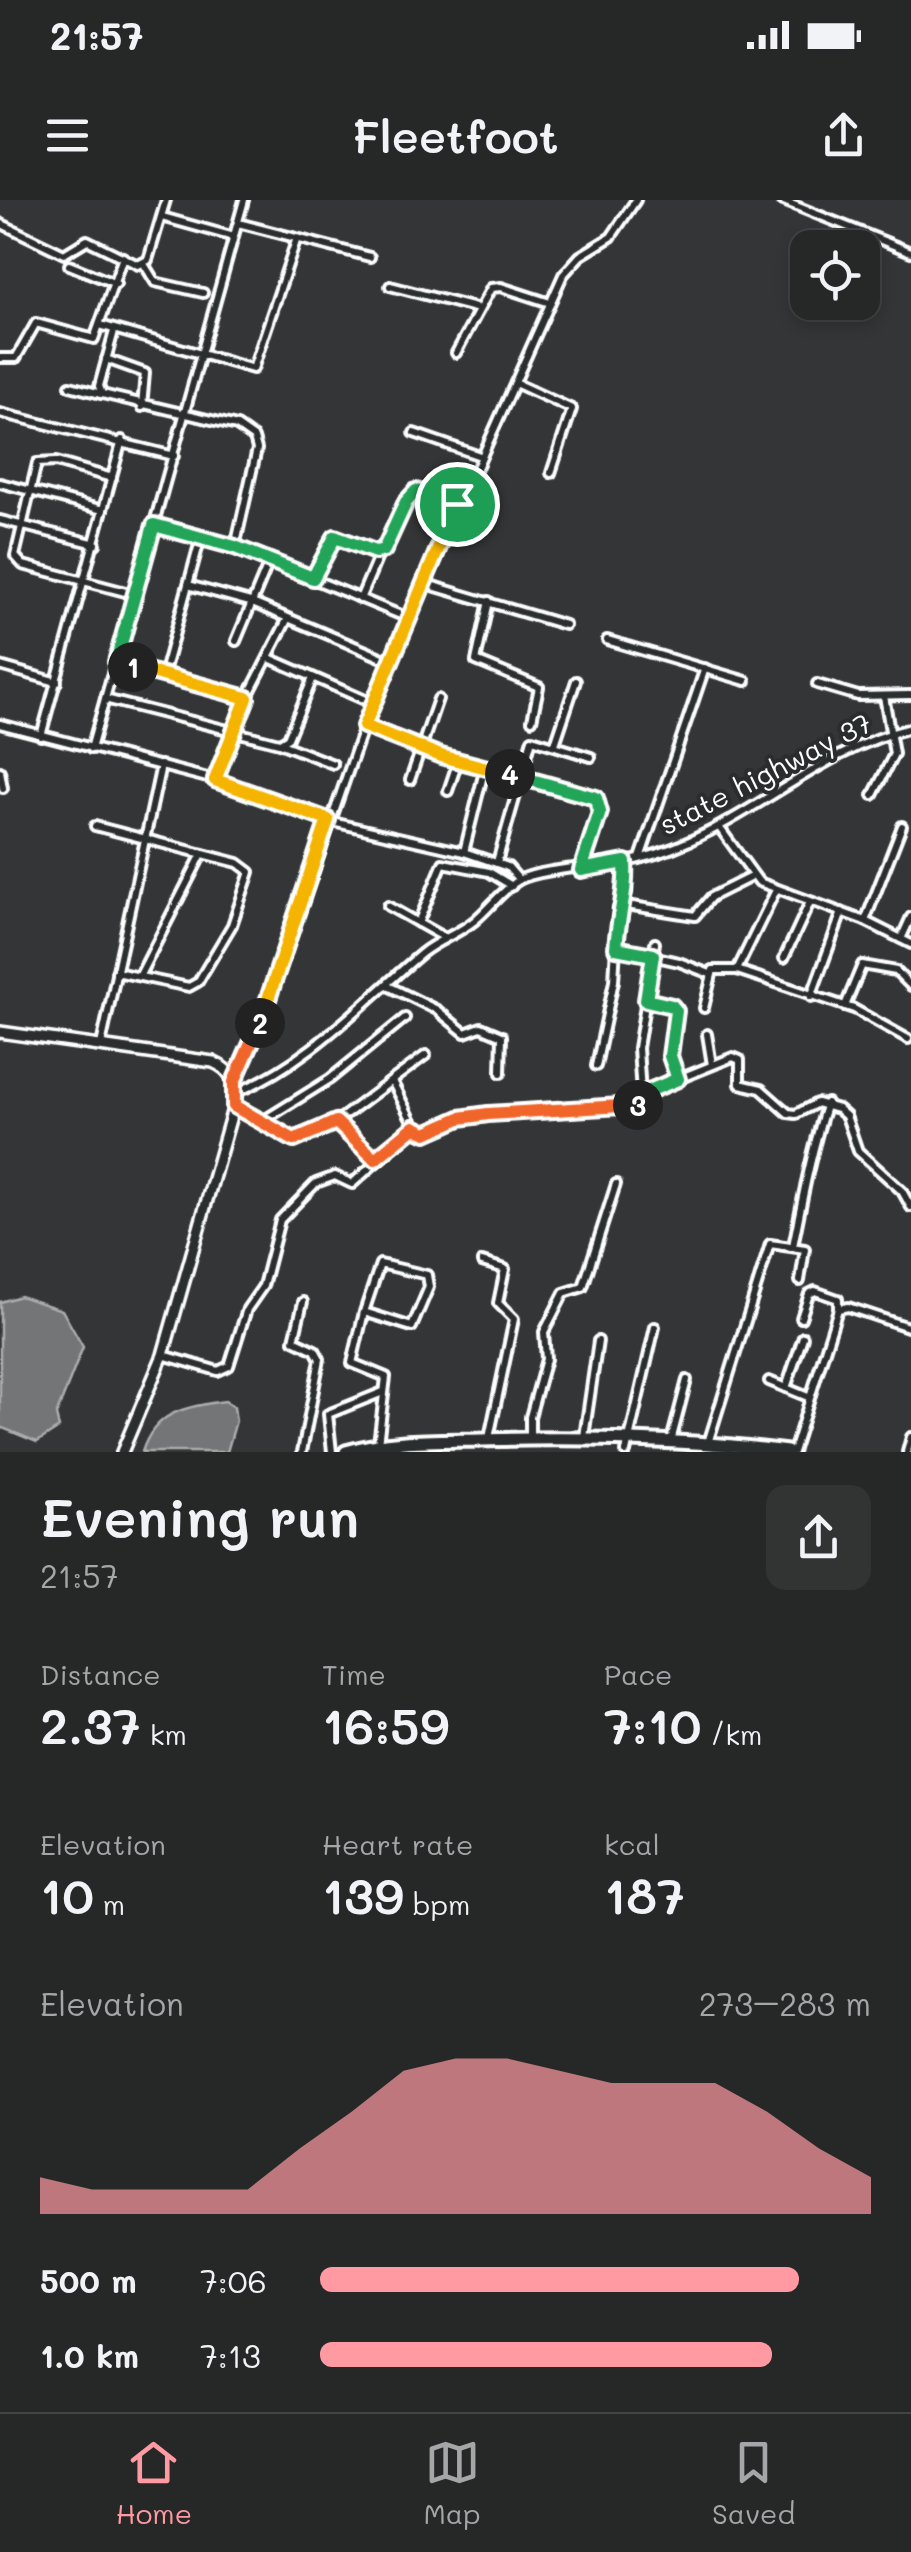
<!DOCTYPE html>
<html lang="en">
<head>
<meta charset="utf-8">
<style>
	:root { --surface:#262828; --page:#323434; --text:#f1f3f6; --muted:#a4a6a8; --line:#424445; --accent:#ff9aa2 }
	body { margin:0; font-family:Mali,sans-serif; background:var(--page); color:var(--text); height:100vh; display:flex; flex-direction:column; font-size:38px; white-space:nowrap }
	* { box-sizing:border-box; margin:0 }
	p { font-size:32px; color:var(--muted) }
	.icon { flex:none; width:55px; height:55px; fill:none; stroke:currentColor; stroke-width:2; stroke-linecap:round; stroke-linejoin:round }
	.map { position:relative; height:1252px; overflow:hidden }
	.details { display:flex; flex-direction:column; background:var(--surface); flex:1 }
	.details>* { flex:none }
	.fabs { position:absolute; left:790px; top:30px; display:grid; gap:20px }
	.fabs a { display:grid; place-items:center; width:90px; height:90px; border-radius:20px; background:var(--surface); box-shadow:0 5px 15px #0003,0 0 0 2px var(--line); font-size:50px }
	.pin { position:absolute; display:grid; place-items:center; width:85px; height:85px; color:#fff; margin:-42px; border:5px solid #fff; border-radius:50%; box-shadow:0 2px 10px #0007 }
	.km { position:absolute; width:50px; height:50px; margin:-25px; border-radius:50%; background:#222; color:#fff; font-size:28px; line-height:50px; text-align:center }
	.round { display:grid; place-items:center; flex:none; width:105px; height:105px; border-radius:20px; background:var(--page) }
	.head { display:flex; align-items:center; justify-content:space-between; height:170px; padding:0 40px }
	h1 { font-size:55px; font-weight:600; line-height:75px }
	.stats { display:grid; grid-template-columns:repeat(3,1fr); gap:15px; height:170px; padding:10px 40px }
	.stats div { display:grid; align-content:center }
	.stats b { font-size:50px; font-weight:600 }
	.stats small { font-size:28px; font-weight:400 }
	.stats p { font-size:28px }
	.chart { height:280px; padding:20px 40px }
	.chart p { display:flex; justify-content:space-between }
	.chart svg { width:100%; height:180px; margin-top:10px; fill:var(--accent); opacity:.7 }
	ul { padding:0 40px; list-style:none; font-size:32px }
	li { display:grid; grid-template-columns:160px 120px 1fr; align-items:center; height:75px }
	li i { height:25px; border-radius:12px; background:var(--accent) }
	.status { display:flex; justify-content:space-between; align-items:center; height:70px; padding:0 50px; background:var(--surface); direction:ltr }
	.status svg { height:28px; fill:currentColor }
	header { display:flex; justify-content:space-between; align-items:center; height:130px; padding:0 40px; background:var(--surface); font-size:45px; font-weight:600 }
	.tab-bar { display:flex; justify-content:space-around; align-items:center; height:140px; border-top:2px solid var(--line); background:var(--surface); font-size:28px; color:var(--muted) }
	.tab-bar a { display:grid; justify-items:center; gap:5px }
	.tab-bar .on { color:var(--accent) }
	.map>svg:first-child { display:block }
	.water { fill:#737576; stroke:#abacad; stroke-width:2.5 }
	.lines { fill:none; stroke-linecap:round; stroke-linejoin:round }
	.minor-casing { stroke:#fff; stroke-width:14 }
	.tertiary-casing { stroke:#fff; stroke-width:16 }
	.trunk-casing { stroke:#fff; stroke-width:19 }
	.minor { stroke:#2a2d2e; stroke-width:6 }
	.tertiary { stroke:#2a2d2e; stroke-width:9 }
	.trunk { stroke:#2a2d2e; stroke-width:11 }
	.split-1-casing { stroke:#fff; stroke-width:20 }
	.split-2-casing { stroke:#fff; stroke-width:20 }
	.split-3-casing { stroke:#fff; stroke-width:20 }
	.split-4-casing { stroke:#fff; stroke-width:20 }
	.split-5-casing { stroke:#fff; stroke-width:20 }
	.split-1 { stroke:#22a559; stroke-width:12 }
	.split-2 { stroke:#f5b400; stroke-width:12 }
	.split-3 { stroke:#f0652b; stroke-width:12 }
	.split-4 { stroke:#22a559; stroke-width:12 }
	.split-5 { stroke:#f5b400; stroke-width:12 }
	.labels { text-anchor:middle; dominant-baseline:central; stroke-width:8; stroke-linejoin:round; paint-order:stroke }
	.street-label { font-size:28px; fill:#fff; stroke:#2a2d2e }
</style>
</head>
<body>
<div class="status"><b>21:57</b><svg viewBox="0 0 49 12"><path d="M0 12V9h3v3zM5 12V6h3v6zM10 12V3h3v9zM15 12V0h3v12zM26 1h20v11H26zM47 4h2v5h-2z"/></svg></div>
<header><svg class="icon" aria-label="menu" viewBox="0 0 24 24"><path d="M4 6h16M4 12h16M4 18h16"/></svg>Fleetfoot<svg class="icon" aria-label="share" viewBox="0 0 24 24"><path d="M12 15V3M7 8l5-5 5 5M5 13v7h14v-7"/></svg></header>
<div class="map">
<svg width="911" height="1252" viewBox="0 0 911 1252">
	<rect width="100%" height="100%" fill="#333536"/>
	<filter id="ink" filterUnits="userSpaceOnUse"><feTurbulence type="fractalNoise" baseFrequency=".01" numOctaves="2"/><feDisplacementMap in="SourceGraphic" scale="20" xChannelSelector="R" yChannelSelector="G"/><feConvolveMatrix kernelMatrix="1 2 1 2 8 2 1 2 1" color-interpolation-filters="sRGB"/></filter>
	<g filter="url(#ink)">
		<g class="water">
			<path d="M20 1096 62 1110 83 1147 56 1215 59 1228 37 1242 0 1227V1102Z"/>
			<path d="M225 1201 234 1207 236 1221 227 1252H142C155 1211 185 1207 225 1201Z"/>
		</g>
		<g class="lines">
			<g class="minor-casing">
				<g id="minor">
					<path d="M781 0 911 52"/>
					<path d="M162 17 234 37"/>
					<path d="M0 23 64 54 87 40 138 65 148 60 166 0"/>
					<path d="M238 23 370 57"/>
					<path d="M144 64 155 82 203 93"/>
					<path d="M69 65 116 84"/>
					<path d="M390 86 479 109"/>
					<path d="M100 125 253 169 296 41"/>
					<path d="M114 131 99 186 102 194 237 226 254 238 257 249 235 347"/>
					<path d="M456 153 491 88 501 87 550 103"/>
					<path d="M0 158H16L36 123 94 139 123 57"/>
					<path d="M106 159 145 173 142 207"/>
					<path d="M515 183 572 209 551 273"/>
					<path d="M70 186 101 194"/>
					<path d="M0 213 174 256"/>
					<path d="M414 233 480 256"/>
					<path d="M112 278 56 262 37 263 15 356 23 365 133 394"/>
					<path d="M0 283 103 310"/>
					<path d="M0 320 96 344"/>
					<path d="M154 325 235 347 408 418"/>
					<path d="M313 379 335 337 375 352 384 350 406 302 416 291 457 304"/>
					<path d="M423 383 565 425"/>
					<path d="M188 385 250 402 390 461"/>
					<path d="M360 399 380 352"/>
					<path d="M489 401 476 461 539 487 532 520"/>
					<path d="M607 440 746 481"/>
					<path d="M236 441 269 362"/>
					<path d="M269 458 372 503"/>
					<path d="M116 462 247 498"/>
					<path d="M0 466 57 482"/>
					<path d="M163 476 201 337"/>
					<path d="M817 484 858 496 911 495"/>
					<path d="M105 499 279 543 333 564"/>
					<path d="M0 524 215 580 328 621 464 652 508 667 519 680"/>
					<path d="M363 526 447 558 597 598 600 612 581 670"/>
					<path d="M41 536 122 240"/>
					<path d="M280 543 288 538 313 478"/>
					<path d="M555 544 576 481"/>
					<path d="M91 549 244 0"/>
					<path d="M0 571 3 588"/>
					<path d="M215 580 247 498 287 420"/>
					<path d="M410 580 438 499"/>
					<path d="M448 591 458 561"/>
					<path d="M873 595 894 554 884 496"/>
					<path d="M95 626 238 663 250 672 232 725 198 782 189 787 116 772"/>
					<path d="M719 627 759 682 865 721 911 744"/>
					<path d="M464 652 485 567"/>
					<path d="M640 658 705 468"/>
					<path d="M497 662 532 539 591 557"/>
					<path d="M620 704 695 716 711 697 753 676"/>
					<path d="M388 706 445 738"/>
					<path d="M865 721 902 626"/>
					<path d="M418 723 443 663 489 672 512 686"/>
					<path d="M901 739 911 717"/>
					<path d="M616 748 679 762 710 774"/>
					<path d="M784 758 810 702"/>
					<path d="M737 770 776 690"/>
					<path d="M140 775 202 654"/>
					<path d="M386 785 437 810 465 833 481 827 502 836 501 873"/>
					<path d="M811 797 842 712"/>
					<path d="M646 800 675 808 670 856 678 879"/>
					<path d="M845 806 862 765 896 771 911 786"/>
					<path d="M704 808 713 770H737L854 809 908 839"/>
					<path d="M707 834 712 865"/>
					<path d="M101 845 161 565"/>
					<path d="M596 866 614 781 618 709 627 692 625 662"/>
					<path d="M392 881 415 927"/>
					<path d="M234 882 263 817 372 503 563 75 580 56 611 37 636 0"/>
					<path d="M235 893C309 863 362 803 422 753 438 740 458 734 474 721 489 709 502 690 519 680 540 668 610 666 639 659 739 634 811 552 911 528"/>
					<path d="M641 894 638 848 655 743"/>
					<path d="M234 905 294 941 336 922 375 959"/>
					<path d="M261 922 330 879 405 818"/>
					<path d="M336 922 426 855"/>
					<path d="M793 1046C803 997 811 951 827 903"/>
					<path d="M482 1062 505 1069 498 1103 514 1119 489 1238"/>
					<path d="M364 1112 380 1064 427 1075 429 1087 412 1127 364 1112 352 1163 386 1177 378 1244"/>
					<path d="M801 1118 809 1094 815 1091 838 1099V1109"/>
					<path d="M163 1155 218 1171 229 1166 247 1109 263 1086 280 1020 316 983 335 976 352 984 415 927 427 933 460 918 488 913 636 906 644 893 733 857 740 860V884L761 889 788 913 796 914 817 903 838 909 846 916 858 951 902 991 911 1007"/>
					<path d="M769 1181 808 1197"/>
					<path d="M786 1188 803 1137"/>
					<path d="M584 1237 598 1141"/>
					<path d="M530 1238V1217L546 1159 544 1132 564 1093 583 1087 616 984"/>
					<path d="M671 1241 687 1180"/>
					<path d="M708 1243 770 1044 805 1049 800 1081"/>
					<path d="M302 1252 320 1159 315 1150 294 1140 303 1102"/>
					<path d="M332 1252 328 1214 383 1192"/>
					<path d="M626 1252 655 1127"/>
					<path d="M793 1252 838 1109 848 1107 911 1128"/>
					<path d="M907 1252 911 1237"/>
				</g>
			</g>
			<g class="tertiary-casing">
				<path id="tertiary" d="M0 832 213 862C234 871 236 884 234 905L163 1155 122 1252"/>
			</g>
			<g class="trunk-casing">
				<path id="trunk" d="M346 1252C391 1239 436 1241 482 1240 584 1237 686 1239 787 1252"/>
			</g>
			<use href="#minor" class="minor"/>
			<use href="#tertiary" class="tertiary"/>
			<use href="#trunk" class="trunk"/>
		</g>
	</g>
	<g class="lines" filter="url(#ink)">
		<g class="split-1-casing">
			<path id="split-1" d="M133 467 116 462 154 325 235 347 313 378 335 337 375 352 384 350 406 302 416 291 457 304"/>
		</g>
		<g class="split-2-casing">
			<path id="split-2" d="M133 467 247 498 215 580 328 620 260 823"/>
		</g>
		<g class="split-3-casing">
			<path id="split-3" d="M260 823 234 882V906L294 940 336 922 375 959 414 927 426 933 460 918 488 914 638 905"/>
		</g>
		<g class="split-4-casing">
			<path id="split-4" d="M510 574 596 598 600 612 581 670 625 662C627 693 618 717 616 748L653 755 646 800 672 806 676 811 670 856 678 879 642 894 638 905"/>
		</g>
		<g class="split-5-casing">
			<path id="split-5" d="M457 304 364 526 441 556 510 574"/>
		</g>
		<use href="#split-1" class="split-1"/>
		<use href="#split-2" class="split-2"/>
		<use href="#split-3" class="split-3"/>
		<use href="#split-4" class="split-4"/>
		<use href="#split-5" class="split-5"/>
	</g>
	<g class="labels">
		<g class="street-label">
			<text transform="translate(765 573) rotate(-27)">state highway 37</text>
		</g>
	</g>
</svg>
<div class="fabs">
<a><svg class="icon" aria-label="locate" viewBox="0 0 24 24"><circle cx="12" cy="12" r="6"/><path d="M12 2v4M12 18v4M2 12h4M18 12h4"/></svg></a>
</div>
<div class="pin" style="left:457px;top:304px;background:#1e9e55"><svg class="icon" aria-label="arrive" viewBox="0 0 24 24"><path d="M6 21V4h12l-3 4 3 4H6"/></svg></div>
<b class="km" style="left:133px;top:467px">1</b>
<b class="km" style="left:260px;top:823px">2</b>
<b class="km" style="left:638px;top:905px">3</b>
<b class="km" style="left:510px;top:574px">4</b>
</div>
<section class="details">
<div class="head"><div><h1>Evening run</h1><p>21:57</p></div><a class="round"><svg class="icon" aria-label="share" viewBox="0 0 24 24"><path d="M12 15V3M7 8l5-5 5 5M5 13v7h14v-7"/></svg></a></div>
<div class="stats">
<div><p>Distance</p><b>2.37<small> km</small></b></div>
<div><p>Time</p><b>16:59</b></div>
<div><p>Pace</p><b>7:10<small> /km</small></b></div>
</div>
<div class="stats">
<div><p>Elevation</p><b>10<small> m</small></b></div>
<div><p>Heart rate</p><b>139<small> bpm</small></b></div>
<div><p>kcal</p><b>187</b></div>
</div>
<div class="chart"><p><span>Elevation</span>273–283 m</p>
<svg viewBox="0 0 160 44" preserveAspectRatio="none"><path d="M0 44V35L10 38L20 38L30 38L40 38L50 28L60 19L70 9L80 6L90 6L100 9L110 12L120 12L130 12L140 19L150 28L160 35V44z"/></svg>
</div>
<ul>
<li><b>500 m</b>7:06<i style="width:87%"></i></li>
<li><b>1.0 km</b>7:13<i style="width:82%"></i></li>
</ul>
</section>
<nav class="tab-bar">
<a class="on"><svg class="icon" aria-label="home" viewBox="0 0 24 24"><path d="M3 11l9-7 9 7M6 9v11h12V9"/></svg>Home</a>
<a><svg class="icon" aria-label="map" viewBox="0 0 24 24"><path d="M3 6l6-2 6 2 6-2v14l-6 2-6-2-6 2zM9 4v14M15 6v14"/></svg>Map</a>
<a><svg class="icon" aria-label="saved" viewBox="0 0 24 24"><path d="M7 4h10v16l-5-4-5 4z"/></svg>Saved</a>
</nav>
</body>
</html>
